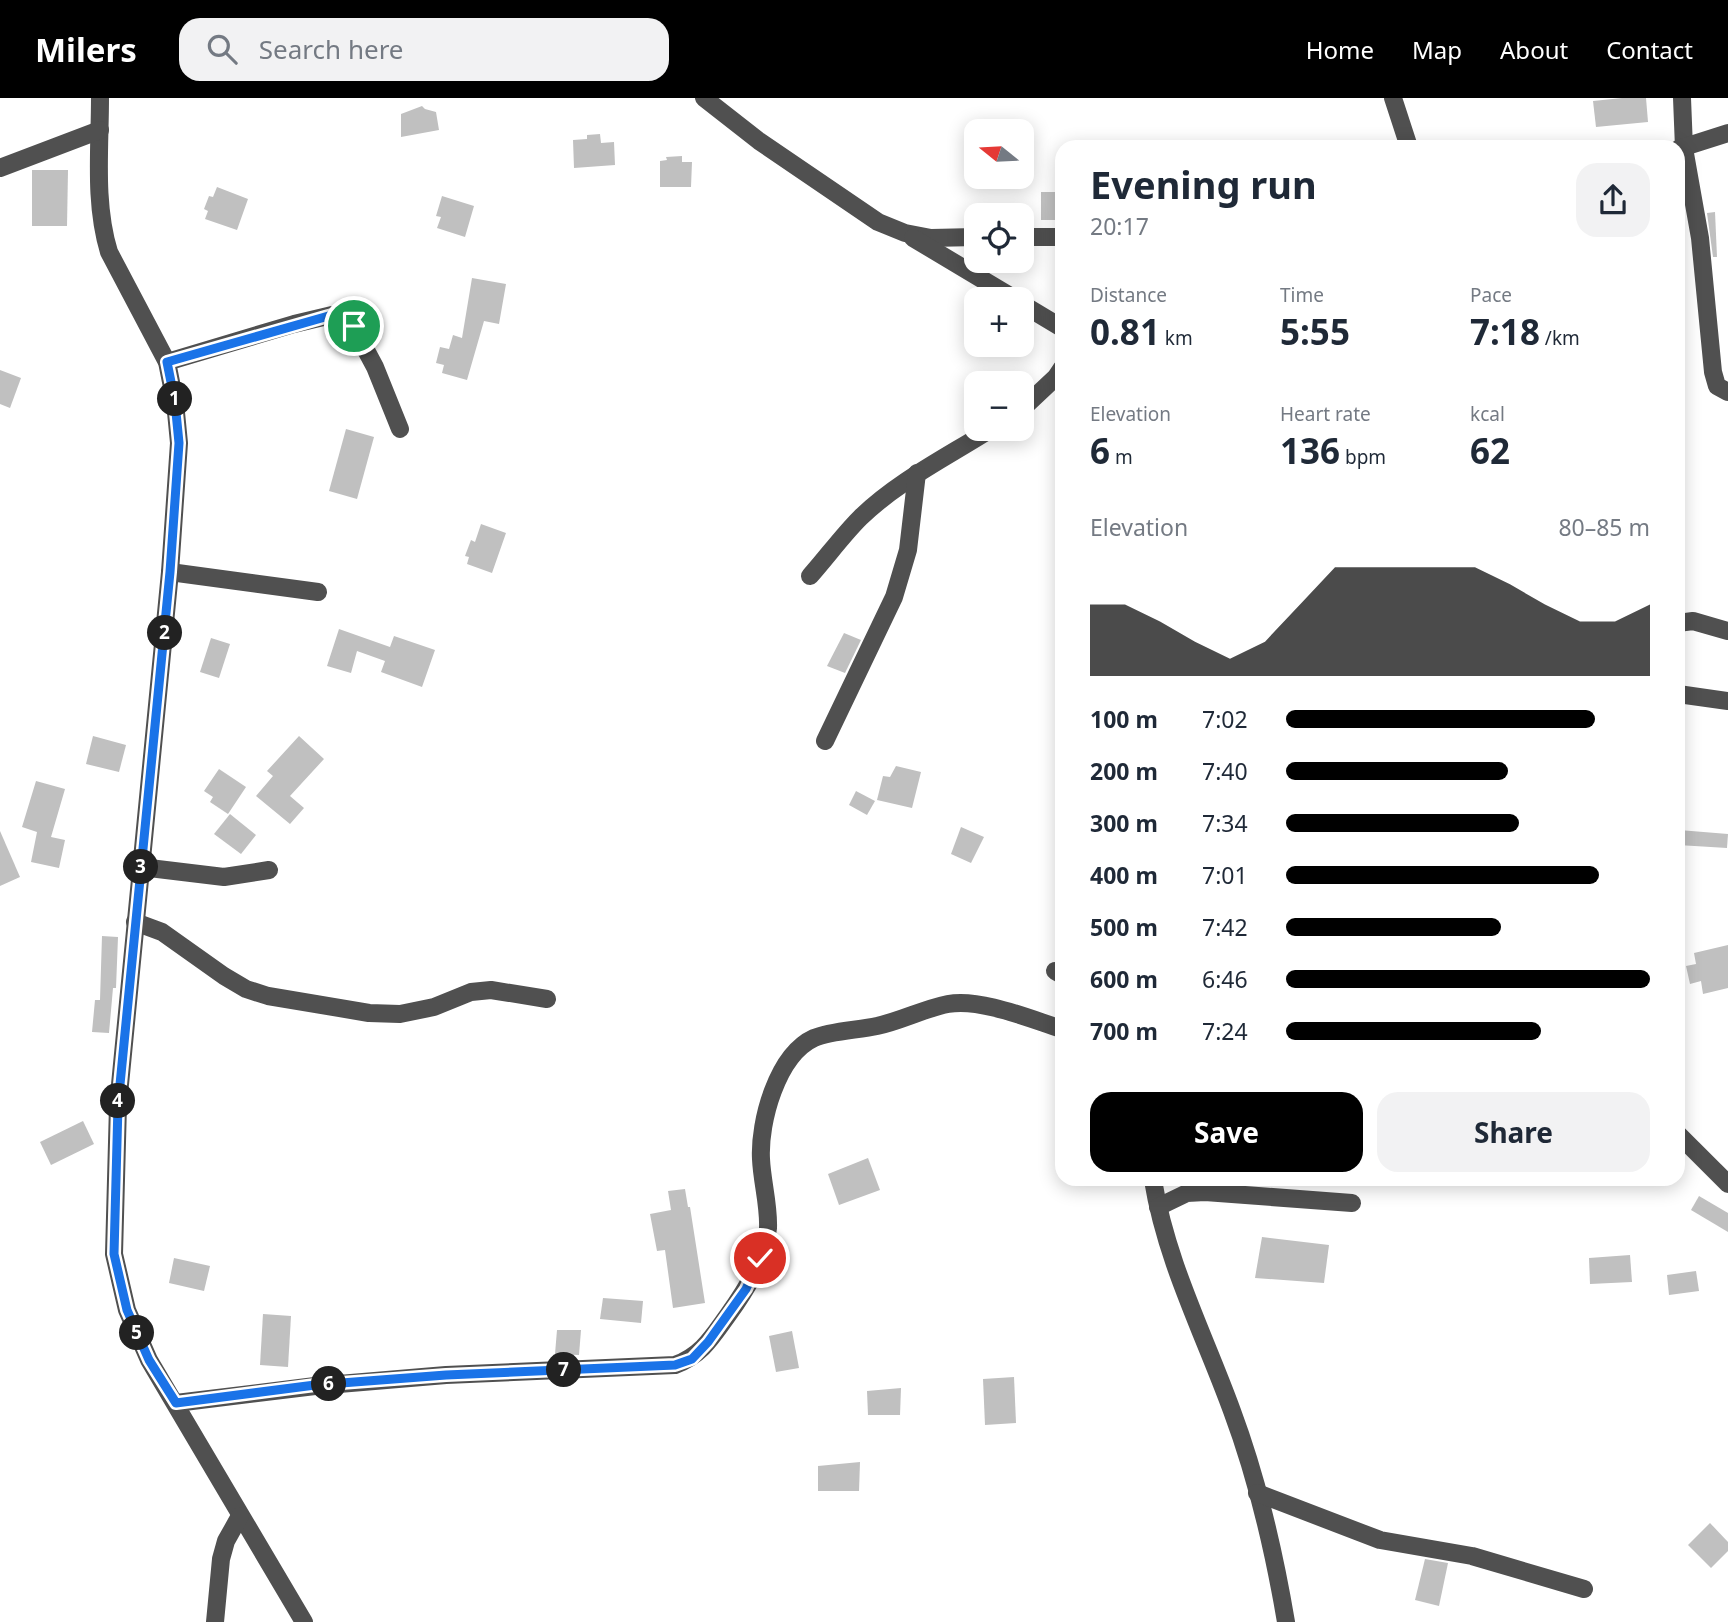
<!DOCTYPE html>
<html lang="en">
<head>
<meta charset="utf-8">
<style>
	:root { --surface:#fff; --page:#f2f2f3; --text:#1f2937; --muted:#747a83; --accent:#000 }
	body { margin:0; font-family:"Noto Sans",sans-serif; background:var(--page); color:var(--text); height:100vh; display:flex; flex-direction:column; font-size:26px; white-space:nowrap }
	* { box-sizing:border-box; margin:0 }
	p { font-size:23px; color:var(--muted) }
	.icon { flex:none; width:38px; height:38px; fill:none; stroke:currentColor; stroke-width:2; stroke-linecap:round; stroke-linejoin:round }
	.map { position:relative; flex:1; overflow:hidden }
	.drawer { position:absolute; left:1055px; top:42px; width:630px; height:1046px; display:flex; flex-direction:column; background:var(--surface); border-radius:21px; box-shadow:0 4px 18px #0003 }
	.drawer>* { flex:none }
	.needle { width:46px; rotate:288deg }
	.tools { position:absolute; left:964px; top:21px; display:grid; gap:14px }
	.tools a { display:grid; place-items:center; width:70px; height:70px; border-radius:14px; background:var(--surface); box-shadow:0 4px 18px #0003; font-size:35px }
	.pin { position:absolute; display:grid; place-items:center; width:60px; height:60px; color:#fff; margin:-30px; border:4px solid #fff; border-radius:50%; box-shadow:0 2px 7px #0007 }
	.km { position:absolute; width:35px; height:35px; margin:-18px; border-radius:50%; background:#222; color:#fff; font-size:19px; line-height:35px; text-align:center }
	.round { display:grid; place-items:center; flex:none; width:74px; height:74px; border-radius:21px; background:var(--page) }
	.headline { display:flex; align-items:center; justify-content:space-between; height:119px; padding:0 35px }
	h1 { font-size:38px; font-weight:700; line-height:52px }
	.stats { display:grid; grid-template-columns:repeat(3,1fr); gap:10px; height:119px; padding:7px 35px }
	.stats div { display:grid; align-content:center }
	.stats b { font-size:35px; font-weight:700 }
	.stats small { font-size:19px; font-weight:400 }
	.stats p { font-size:19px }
	.chart { height:196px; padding:14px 35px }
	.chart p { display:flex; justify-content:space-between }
	.chart svg { width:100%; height:126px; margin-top:7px; fill:var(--accent); opacity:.7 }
	.button { display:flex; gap:14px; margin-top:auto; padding:14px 35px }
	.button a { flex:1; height:80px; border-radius:21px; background:var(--accent); color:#fff; font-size:28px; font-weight:700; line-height:80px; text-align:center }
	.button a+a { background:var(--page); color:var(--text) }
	ul { padding:0 35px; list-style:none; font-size:23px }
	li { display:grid; grid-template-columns:112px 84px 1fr; align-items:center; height:52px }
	li i { height:18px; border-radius:9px; background:var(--accent) }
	header { display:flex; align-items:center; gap:42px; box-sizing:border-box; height:98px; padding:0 35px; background:var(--accent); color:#fff }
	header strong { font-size:33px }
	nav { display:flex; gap:38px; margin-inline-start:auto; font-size:24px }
	.search { width:490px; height:63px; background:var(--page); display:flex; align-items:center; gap:18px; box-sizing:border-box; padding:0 24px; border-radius:21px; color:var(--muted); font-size:26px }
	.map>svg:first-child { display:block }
	.building { fill:#c0c0c0 }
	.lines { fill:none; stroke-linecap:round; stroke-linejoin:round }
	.minor { stroke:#505050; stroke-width:18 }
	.route-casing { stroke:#fff; stroke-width:14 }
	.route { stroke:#1a73e8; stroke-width:9 }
</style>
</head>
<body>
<header>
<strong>Milers</strong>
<div class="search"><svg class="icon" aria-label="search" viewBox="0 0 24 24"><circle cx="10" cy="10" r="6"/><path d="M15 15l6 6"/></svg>Search here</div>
<nav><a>Home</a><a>Map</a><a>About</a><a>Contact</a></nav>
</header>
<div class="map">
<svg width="1728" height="1524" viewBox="0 0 1728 1524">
	<rect width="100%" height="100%" fill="#fff"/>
	<g class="building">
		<path d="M1622 0H1646L1648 24 1596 29 1593 3Z"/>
		<path d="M422 8 425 11 436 14 439 32 401 39V16Z"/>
		<path d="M600 36 601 45 614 44 615 67 574 70 573 42 587 41V37Z"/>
		<path d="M682 58V64H692L691 89H660V63L667 62 666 59Z"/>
		<path d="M32 72H68L67 128H32Z"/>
		<path d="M217 89 248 101 237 132 205 121 208 113 204 111 209 98 213 99Z"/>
		<rect x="1041" y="94" width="21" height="28"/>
		<path d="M442 98 474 108 465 139 437 130 441 119 436 118Z"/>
		<path d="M1715 114 1717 159H1713L1707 115Z"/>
		<path d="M472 180 506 186 499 226 484 223 467 282 442 275 444 267 436 265 440 249 449 251 453 237 462 240Z"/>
		<path d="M0 272 21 280 10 310 0 306Z"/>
		<path d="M346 331 374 339 357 401 329 393Z"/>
		<path d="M481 426 506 435 492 475 467 466 469 459 465 458 471 442 475 444Z"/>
		<path d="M339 531 390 549 394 538 435 552 422 589 381 574 385 563 357 553 351 575 327 568Z"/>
		<path d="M844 535 861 542 845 575 827 568Z"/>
		<path d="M211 540 230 546 219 580 200 574Z"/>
		<path d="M93 638 126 647 119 674 86 666Z"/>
		<path d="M299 638 324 661 290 698 304 710 290 726 256 698 273 678 267 673Z"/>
		<path d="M896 668 921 674 912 710 877 702 883 678 890 679Z"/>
		<path d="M219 671 246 689 228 716 210 704 213 699 204 693Z"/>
		<path d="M36 683 65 691 51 739 65 742 59 770 31 764 37 734 22 729Z"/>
		<path d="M856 693 875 703 867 717 849 707Z"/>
		<path d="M230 716 256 737 241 756 214 736Z"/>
		<path d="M961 729 984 739 971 765 951 756Z"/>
		<path d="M1679 732 1728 736 1727 750 1678 747Z"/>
		<path d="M0 733 20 779 0 788Z"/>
		<path d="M102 838 118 839 116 890H113L109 935 92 934 95 902H100Z"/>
		<path d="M1728 847V890L1703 896 1701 883 1690 886 1686 868 1696 866 1694 855Z"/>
		<path d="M83 1023 94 1046 51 1067 40 1044Z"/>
		<path d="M868 1060 880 1092 839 1107 828 1076Z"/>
		<path d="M685 1091 688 1109H690L705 1205 673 1210 665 1152 657 1153 650 1116 671 1112 668 1093Z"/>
		<path d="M1699 1098 1728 1115V1134L1691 1112Z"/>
		<path d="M1262 1139 1329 1147 1324 1185 1255 1180Z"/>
		<path d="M1630 1157 1632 1184 1590 1186 1589 1160Z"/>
		<path d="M174 1160 210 1168 204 1193 169 1185Z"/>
		<path d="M1696 1173 1699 1193 1669 1197 1667 1177Z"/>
		<path d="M603 1200 643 1203 641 1225 600 1221Z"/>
		<path d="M263 1216 291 1218 288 1269 260 1267Z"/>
		<path d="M557 1232H581L579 1257 555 1256Z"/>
		<path d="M792 1233 799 1270 776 1274 769 1238Z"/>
		<path d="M1014 1279 1016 1325 985 1327 983 1281Z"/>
		<path d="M901 1290 900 1317H868L867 1293Z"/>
		<path d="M860 1364 859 1393H818V1368Z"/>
		<path d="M1710 1425 1728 1444V1453L1711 1470 1688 1447Z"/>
		<path d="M1425 1461 1448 1465 1439 1508 1415 1502Z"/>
	</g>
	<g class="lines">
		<g class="minor">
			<path d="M100 0C100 51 94 105 109 154L167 264 175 304 179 345 170 474 118 1007 114 1156 127 1212 149 1262 304 1524"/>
			<path d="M704 0 759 43 878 124 905 135 931 140 976 139"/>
			<path d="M1393 0 1409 49"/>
			<path d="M1682 0 1684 50 1700 140 1713 274 1717 288 1728 294"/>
			<path d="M1678 51 1728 35"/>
			<path d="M0 70 100 32"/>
			<path d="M1022 139H1062"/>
			<path d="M913 140 1015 201"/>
			<path d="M1022 206 1062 230"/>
			<path d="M167 264 294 226 332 217 343 219 353 228 375 269 400 331"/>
			<path d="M1022 311 1056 279 1062 270"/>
			<path d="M170 474 318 494"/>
			<path d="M810 478C827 459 842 438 860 420 898 383 947 359 991 331"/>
			<path d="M1678 525 1693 523 1728 533"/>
			<path d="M1678 596 1728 603"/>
			<path d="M825 643 894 499 908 452 917 375"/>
			<path d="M141 769 224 779 269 772"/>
			<path d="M135 824 162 834 224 878 246 891 268 898 369 915 400 916 434 909 471 894 491 892 547 901"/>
			<path d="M1055 873 1062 877"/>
			<path d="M1678 1036 1728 1086"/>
			<path d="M1153 1082C1166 1163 1204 1236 1232 1313 1257 1380 1274 1453 1286 1524"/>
			<path d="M1158 1109 1187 1095 1205 1094 1352 1105"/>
			<path d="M176 1305 315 1288 446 1277 675 1267C702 1257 712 1239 728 1217 746 1192 765 1162 768 1130 769 1107 762 1084 761 1061 759 1024 777 957 814 940 830 933 859 932 877 928 901 923 923 911 948 906 981 900 1030 921 1062 931"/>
			<path d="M1257 1395 1380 1442 1472 1458 1584 1491"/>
			<path d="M215 1524 221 1461 226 1443 240 1418"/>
		</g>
	</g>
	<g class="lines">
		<g class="route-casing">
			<path id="route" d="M354 228 343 219 332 217 167 264 175 304 179 345 170 474 118 1007 114 1156 127 1212 149 1262 176 1305 315 1287 446 1277 675 1267 692 1261 708 1244 746 1191 760 1160"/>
		</g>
		<use href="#route" class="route"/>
	</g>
</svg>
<div class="tools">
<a><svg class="needle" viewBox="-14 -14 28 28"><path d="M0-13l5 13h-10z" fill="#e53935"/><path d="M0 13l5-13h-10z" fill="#747a83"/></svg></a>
<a><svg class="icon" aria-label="locate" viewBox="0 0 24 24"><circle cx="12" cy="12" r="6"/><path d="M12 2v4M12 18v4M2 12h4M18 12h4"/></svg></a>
<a>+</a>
<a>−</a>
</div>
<div class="pin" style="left:354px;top:228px;background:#1e9e55"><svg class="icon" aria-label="arrive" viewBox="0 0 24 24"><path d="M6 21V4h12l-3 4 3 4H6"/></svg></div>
<div class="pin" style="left:760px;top:1160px;background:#d93025"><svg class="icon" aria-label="check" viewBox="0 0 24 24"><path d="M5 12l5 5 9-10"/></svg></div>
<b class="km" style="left:175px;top:301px">1</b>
<b class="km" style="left:165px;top:535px">2</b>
<b class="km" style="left:141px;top:769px">3</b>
<b class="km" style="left:118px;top:1003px">4</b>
<b class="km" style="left:137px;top:1235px">5</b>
<b class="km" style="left:329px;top:1286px">6</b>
<b class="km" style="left:564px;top:1272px">7</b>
<section class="drawer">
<div class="headline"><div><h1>Evening run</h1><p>20:17</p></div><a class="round"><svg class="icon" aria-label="share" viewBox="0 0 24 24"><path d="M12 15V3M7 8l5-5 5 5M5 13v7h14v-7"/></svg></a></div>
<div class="stats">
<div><p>Distance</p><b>0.81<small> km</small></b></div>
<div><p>Time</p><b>5:55</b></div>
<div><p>Pace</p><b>7:18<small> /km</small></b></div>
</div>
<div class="stats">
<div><p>Elevation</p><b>6<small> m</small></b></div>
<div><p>Heart rate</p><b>136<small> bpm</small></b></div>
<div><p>kcal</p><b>62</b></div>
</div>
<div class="chart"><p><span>Elevation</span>80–85 m</p>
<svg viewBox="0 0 160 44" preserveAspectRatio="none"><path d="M0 44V19L10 19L20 25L30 32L40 38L50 32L60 19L70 6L80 6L90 6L100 6L110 6L120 12L130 19L140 25L150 25L160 19V44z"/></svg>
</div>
<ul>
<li><b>100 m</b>7:02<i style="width:85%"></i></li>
<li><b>200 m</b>7:40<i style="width:61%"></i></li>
<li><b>300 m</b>7:34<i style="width:64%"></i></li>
<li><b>400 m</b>7:01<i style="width:86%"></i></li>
<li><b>500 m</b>7:42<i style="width:59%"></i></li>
<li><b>600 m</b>6:46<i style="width:100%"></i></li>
<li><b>700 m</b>7:24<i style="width:70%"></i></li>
</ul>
<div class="button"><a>Save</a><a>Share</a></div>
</section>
</div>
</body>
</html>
